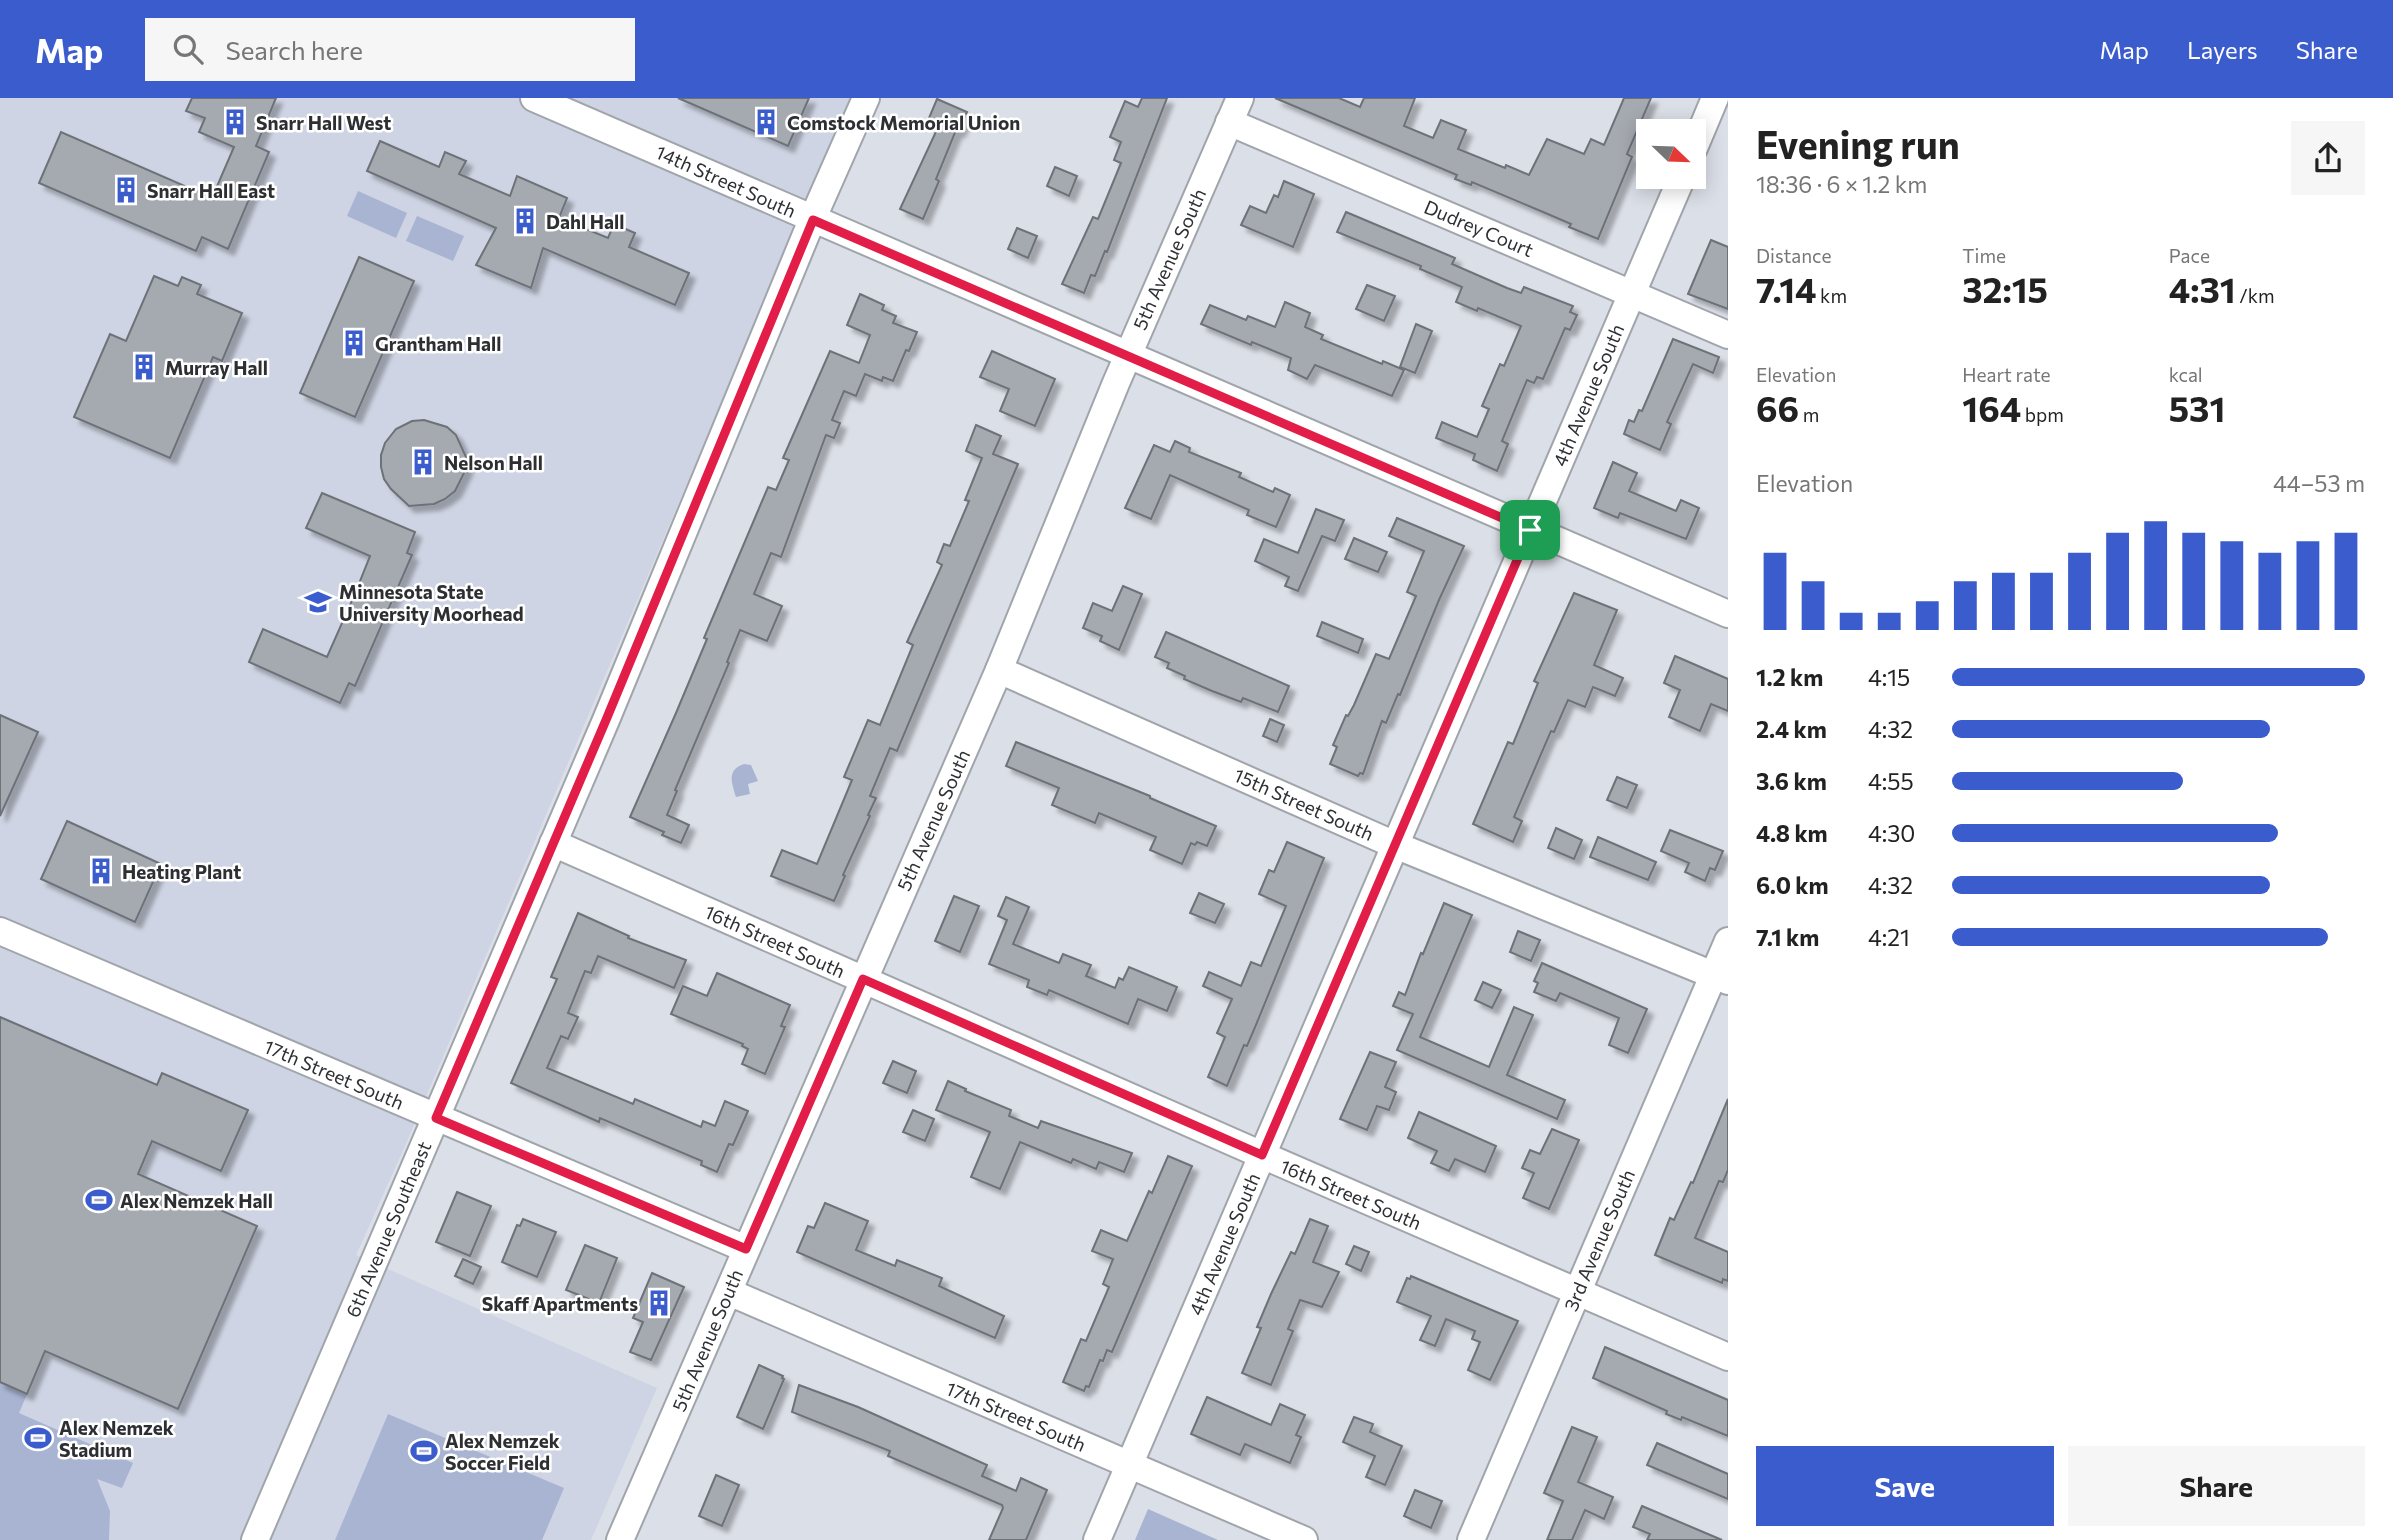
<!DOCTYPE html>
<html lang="en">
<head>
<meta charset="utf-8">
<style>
	:root { --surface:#fff; --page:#f6f6f6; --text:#222; --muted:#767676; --accent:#3b5ccd }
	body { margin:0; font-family:Commissioner,sans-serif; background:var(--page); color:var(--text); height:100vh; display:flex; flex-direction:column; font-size:26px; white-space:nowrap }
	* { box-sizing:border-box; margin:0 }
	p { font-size:23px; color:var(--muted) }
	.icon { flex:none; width:38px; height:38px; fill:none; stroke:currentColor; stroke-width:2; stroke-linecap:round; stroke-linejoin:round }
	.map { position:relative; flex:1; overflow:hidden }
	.details { display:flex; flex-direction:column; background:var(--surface); width:665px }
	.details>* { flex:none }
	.needle { width:46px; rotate:113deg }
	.buttons { position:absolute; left:1636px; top:21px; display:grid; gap:14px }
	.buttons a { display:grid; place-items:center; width:70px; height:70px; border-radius:0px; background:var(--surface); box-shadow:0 4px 18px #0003; font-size:35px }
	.pin { position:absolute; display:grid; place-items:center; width:60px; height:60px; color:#fff; margin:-30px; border-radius:14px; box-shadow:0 4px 10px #0006 }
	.round { display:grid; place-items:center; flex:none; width:74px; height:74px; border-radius:0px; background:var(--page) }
	.summary { display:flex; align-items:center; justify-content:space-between; height:119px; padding:0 28px }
	h1 { font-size:38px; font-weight:700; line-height:52px }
	.stats { display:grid; grid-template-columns:repeat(3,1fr); gap:10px; height:119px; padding:7px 28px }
	.stats div { display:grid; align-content:center }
	.stats b { font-size:35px; font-weight:700 }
	.stats small { font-size:19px; font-weight:400 }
	.stats p { font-size:19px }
	.chart { height:196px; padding:14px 28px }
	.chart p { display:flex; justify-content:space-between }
	.chart svg { width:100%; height:126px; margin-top:7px; stroke:var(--accent); stroke-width:6 }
	.button { display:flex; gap:14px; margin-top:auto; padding:14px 28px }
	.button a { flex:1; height:80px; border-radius:0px; background:var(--accent); color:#fff; font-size:28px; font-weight:700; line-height:80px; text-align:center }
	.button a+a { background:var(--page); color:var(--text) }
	ul { padding:0 28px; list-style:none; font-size:23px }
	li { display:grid; grid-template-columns:112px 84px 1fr; align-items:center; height:52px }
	li i { height:18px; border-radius:9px; background:var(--accent) }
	header { display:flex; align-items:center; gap:42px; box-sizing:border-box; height:98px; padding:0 35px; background:var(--accent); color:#fff }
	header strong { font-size:33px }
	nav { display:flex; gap:38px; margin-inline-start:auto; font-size:24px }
	.search { width:490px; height:63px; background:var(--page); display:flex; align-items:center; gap:18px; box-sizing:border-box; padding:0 24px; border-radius:0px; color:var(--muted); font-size:26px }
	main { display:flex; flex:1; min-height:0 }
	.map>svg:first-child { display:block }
	.built { fill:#ced4e3 }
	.green { fill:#a8b4d1 }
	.building { fill:#a5a9b0; stroke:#6d7178; stroke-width:2; filter:url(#shadow) }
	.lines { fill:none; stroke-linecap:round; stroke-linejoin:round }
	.minor-casing { stroke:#a0a4ab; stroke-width:30 }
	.minor { stroke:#fff; stroke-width:26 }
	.route-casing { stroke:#fff; stroke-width:14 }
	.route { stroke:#e11d48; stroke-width:9 }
	.labels { text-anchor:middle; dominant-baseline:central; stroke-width:5; stroke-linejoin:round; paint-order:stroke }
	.poi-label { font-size:19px; font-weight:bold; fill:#2d2f32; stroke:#fff; text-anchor:start }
	.street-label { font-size:19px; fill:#2d2f32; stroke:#fff }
</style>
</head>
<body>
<header>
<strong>Map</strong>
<div class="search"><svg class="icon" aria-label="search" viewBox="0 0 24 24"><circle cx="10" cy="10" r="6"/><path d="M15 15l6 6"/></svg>Search here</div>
<nav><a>Map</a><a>Layers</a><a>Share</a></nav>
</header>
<main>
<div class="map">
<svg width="1728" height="1442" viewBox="0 0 1728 1442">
	<defs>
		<filter id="shadow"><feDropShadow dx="6" dy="6" stdDeviation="2" flood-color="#0004"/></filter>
	</defs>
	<rect width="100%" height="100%" fill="#dbdfe7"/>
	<path class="built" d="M0 0H851L405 1048 356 1157 657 1290 591 1442H0Z"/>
	<g class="green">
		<path d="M358 93 407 115 396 140 347 118Z"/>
		<path d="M417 118 464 138 453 163 406 143Z"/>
		<path d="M744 666 751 667 758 683 748 686 750 696 736 699C732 685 726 672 744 666Z"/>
		<path d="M0 1240 43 1259 19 1315 133 1365 122 1390 97 1381 110 1413 109 1442H0Z"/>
		<path d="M388 1316 564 1390 542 1442H335Z"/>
		<path d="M1148 1411 1218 1442H1135Z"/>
	</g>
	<g class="building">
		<path d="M192 0H276L256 48 269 54 228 151 202 139 196 153 39 85 61 34 212 100 234 49 199 34 205 20 186 13Z"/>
		<path d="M678 0H809L788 48Z"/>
		<path d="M1142 0H1167L1107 154 1105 153 1095 178 1091 177 1084 195 1062 186 1093 119 1098 121 1121 65 1114 62 1121 44 1110 39 1125 3 1138 9Z"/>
		<path d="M1275 0H1339L1360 9 1364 0H1415L1404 28 1433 40 1441 22 1466 32 1458 51 1505 70 1506 67 1529 77 1547 41 1584 56 1591 41 1604 47 1624 0H1651L1627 56 1632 59 1598 141 1569 129 1571 126 1543 114 1472 84 1471 87 1455 81 1457 77Z"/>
		<path d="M937 1 967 14 959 33 956 32 936 81 939 83 923 121 900 111 940 25 929 20Z"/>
		<path d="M380 43 439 69 445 54 466 63 459 76 510 98 517 78 567 100 559 120 608 140 614 126 635 135 629 149 689 175 675 207 543 150 531 190 476 167 496 130 367 73Z"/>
		<path d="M1055 69 1077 78 1069 98 1047 88Z"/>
		<path d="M1284 83 1314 96 1293 149 1241 127 1250 108 1266 115 1274 97 1278 99Z"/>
		<path d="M1346 114 1455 160 1452 166 1507 190 1521 195 1524 189 1573 208 1570 214 1577 217 1570 232 1565 230 1543 281 1537 279 1534 285 1527 282 1502 343 1508 346 1497 373 1473 362 1475 356 1436 340 1442 324 1477 339 1489 311 1482 308 1500 266 1504 268 1521 228 1478 210 1477 213 1456 204 1462 189 1420 171 1421 168 1337 134Z"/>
		<path d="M1017 130 1037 138 1028 160 1008 151Z"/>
		<path d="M1711 142 1728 149V211L1688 196Z"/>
		<path d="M359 159 414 183 355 319 300 295Z"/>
		<path d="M154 178 178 188 182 179 201 187 197 196 242 215 222 263 213 259 170 360 74 319 110 236 126 243Z"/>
		<path d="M1367 187 1395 198 1384 223 1356 211Z"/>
		<path d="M860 196 884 207 882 212 896 218 893 225 917 234 909 253 906 252 893 283 883 279 882 283 865 276 856 298 844 293 832 322 840 325 834 340 826 337 781 459 771 455 754 496 782 508 767 543 740 532 727 564 729 565 675 692 677 693 667 717 689 727 681 745 662 737 664 734 630 719 676 615 707 541 704 540 768 389 776 392 789 362 783 360 830 253 859 265 870 237 847 227Z"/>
		<path d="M1285 204 1310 215 1305 229 1323 237 1321 241 1382 266 1383 263 1404 272 1392 298 1315 267 1307 281 1288 272 1291 260 1252 244 1251 247 1201 226 1210 207 1246 222 1248 218 1275 229Z"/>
		<path d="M1416 226 1432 233 1415 275 1400 269Z"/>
		<path d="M1673 241 1719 259 1713 275 1693 266 1667 324 1671 326 1660 352 1624 336 1629 322 1634 324 1639 312 1642 313Z"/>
		<path d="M992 253 1055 281 1035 328 1000 313 1009 291 980 279Z"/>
		<path d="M424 322 447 329 456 337 466 359V371L455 393 445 401 434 406 409 408 391 391 384 381 381 369V357L385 345 396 331 412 323Z"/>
		<path d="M976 327 1001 338 993 356 1018 366 897 653 890 650 870 698 876 700 868 717 870 718 843 777 845 778 834 803 771 778 782 752 817 766 852 682 844 679 868 622 880 627 913 547 907 544 942 467 937 464 944 446 950 448 969 403 965 402 982 360 966 353Z"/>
		<path d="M1175 343 1190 350 1189 354 1241 375 1239 379 1273 394 1275 390 1290 397 1276 429 1247 417 1249 412 1170 377 1151 421 1125 410 1154 347 1170 354Z"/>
		<path d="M1613 364 1637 375 1629 393 1676 413 1681 402 1699 410 1686 441 1620 415 1618 420 1594 410Z"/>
		<path d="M322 395 415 434 407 455 412 457 355 588 349 585 340 605 249 564 263 531 327 559 354 498 370 458 306 430Z"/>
		<path d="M1316 411 1344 422 1335 443 1322 438 1298 493 1285 488 1289 479 1255 463 1264 441 1298 455Z"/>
		<path d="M1397 420 1464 448 1439 502 1400 597 1398 596 1386 625 1382 623 1363 676 1360 675 1358 678 1330 666 1337 649 1333 647 1346 617 1348 618 1354 607 1376 556 1389 561 1416 498 1407 494 1424 453 1389 438Z"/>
		<path d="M1354 440 1387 454 1378 474 1345 461Z"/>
		<path d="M1123 488 1142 496 1119 552 1100 543 1102 538 1083 530 1093 505 1112 513Z"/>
		<path d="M1574 495 1617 512 1594 567 1623 580 1615 598 1593 589 1585 609 1568 602 1554 634 1551 633 1514 719 1522 723 1513 744 1473 726 1508 644 1513 646 1538 585 1534 583Z"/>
		<path d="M1322 524 1363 541 1358 555 1317 538Z"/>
		<path d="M1166 534 1289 588 1278 614 1243 600 1241 604 1212 593 1184 581 1185 578 1167 570 1169 565 1155 559Z"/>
		<path d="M1675 558 1728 581V613L1711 606 1700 633 1669 619 1680 592 1664 585Z"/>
		<path d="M0 617 38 634 0 718Z"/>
		<path d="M1270 621 1284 627 1277 644 1263 638Z"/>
		<path d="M1016 644 1150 698V700L1216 728 1207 748 1197 744 1195 747 1191 745 1182 766 1150 752 1156 739 1099 715 1095 725 1052 707 1059 690 1006 668Z"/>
		<path d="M1617 679 1637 687 1627 710 1607 702Z"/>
		<path d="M67 723 161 766 135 824 41 781Z"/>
		<path d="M1556 730 1582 742 1574 761 1548 750Z"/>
		<path d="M1670 732 1723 753 1715 772 1710 770 1705 783 1685 774 1689 765 1661 753Z"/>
		<path d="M1598 739 1656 764 1648 782 1590 759Z"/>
		<path d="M1287 744 1324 760 1256 927 1247 948 1244 947 1227 988 1208 979 1225 939 1217 935 1232 901 1203 888 1209 874 1241 888 1251 864 1261 868 1286 808 1259 796 1269 772 1274 774Z"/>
		<path d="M1199 795 1224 806 1215 825 1190 815Z"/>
		<path d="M954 798 979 808 960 854 935 843Z"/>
		<path d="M1006 799 1029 809 1013 846 1059 865 1063 856 1091 867 1086 878 1115 890 1119 880 1123 882 1129 869 1177 889 1167 913 1138 901 1128 926 1049 892 1047 897 1027 889 1029 882 989 866 1007 822 998 818Z"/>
		<path d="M1444 805 1472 817 1420 939 1489 969 1514 909 1533 917 1507 977 1565 1002 1557 1021 1397 952 1413 916 1393 908 1399 894 1405 897 1421 855 1423 856Z"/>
		<path d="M578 815 629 838 628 840 686 862 674 890 598 858 591 875 585 873 568 915 578 919 568 941 561 938 547 970 633 1006 635 1001 701 1029 703 1023 715 1028 725 1003 748 1013 733 1047 729 1046 717 1074 701 1067 702 1063 600 1020 599 1024 511 985 557 881 551 879Z"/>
		<path d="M1518 833 1540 842 1531 863 1510 854Z"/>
		<path d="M1542 865 1647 911 1628 955 1609 947 1619 920 1560 895 1556 903 1534 894 1538 885 1534 883Z"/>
		<path d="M717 875 790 907 781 928 785 929 765 976 742 966 748 951 742 948 743 946 671 916 683 888 707 898Z"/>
		<path d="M1483 884 1501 892 1492 910 1475 902Z"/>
		<path d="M0 919 157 987 162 975 248 1012 221 1073 152 1043 138 1076 257 1128 178 1311 45 1253 27 1296 0 1284Z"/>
		<path d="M1370 954 1396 964 1385 989 1396 994 1389 1012 1377 1008 1367 1032 1340 1021Z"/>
		<path d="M893 963 916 973 907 995 883 985Z"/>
		<path d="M948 983 966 991 965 993 1011 1012 1009 1018 1038 1030 1041 1023 1132 1055 1124 1074 1099 1064 1096 1071 1073 1061 1071 1065 1020 1044 1000 1091 971 1079 990 1034 936 1012Z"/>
		<path d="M1728 1001V1072L1723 1084 1719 1083 1695 1140 1728 1154V1183L1723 1181 1722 1185 1655 1157 1670 1120 1674 1122 1691 1084 1693 1085Z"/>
		<path d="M913 1012 934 1021 925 1043 903 1034Z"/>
		<path d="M1419 1014 1496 1048 1485 1074 1455 1061 1449 1073 1431 1065 1437 1053 1408 1040Z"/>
		<path d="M1552 1031 1579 1042 1549 1111 1523 1100 1534 1075 1522 1070 1530 1052 1540 1056Z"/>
		<path d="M1168 1058 1192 1068 1112 1254 1107 1252 1103 1263 1100 1262 1089 1289 1086 1288 1084 1293 1063 1284 1081 1241 1086 1243 1109 1189 1103 1186 1113 1161 1092 1153 1101 1132 1127 1143 1149 1093 1152 1095Z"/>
		<path d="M457 1094 491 1108 470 1158 436 1144Z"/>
		<path d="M825 1105 868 1123 856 1152 895 1168 897 1162 942 1180 939 1188 1004 1218 995 1240 797 1154 808 1128 814 1130Z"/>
		<path d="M523 1121 556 1134 537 1179 502 1164 517 1127 520 1128Z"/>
		<path d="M1310 1121 1328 1128 1313 1164 1339 1174 1322 1209 1300 1202 1288 1231 1293 1233 1271 1287 1242 1275 1261 1230 1257 1229 1271 1196 1291 1154 1295 1156Z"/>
		<path d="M585 1147 617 1160 599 1205 566 1192Z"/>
		<path d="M1354 1148 1369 1154 1361 1173 1346 1166Z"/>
		<path d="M463 1161 481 1169 473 1186 455 1178Z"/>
		<path d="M652 1175 684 1189 651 1262 630 1254 643 1224 633 1220Z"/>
		<path d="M1411 1178 1518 1223 1490 1282 1468 1272 1480 1244 1472 1241 1475 1233 1446 1221 1435 1248 1420 1242 1431 1218 1397 1204 1407 1180 1410 1181Z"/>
		<path d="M1605 1249 1728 1302V1338L1682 1319 1681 1322 1666 1316 1667 1313 1593 1280Z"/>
		<path d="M759 1267 783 1278 782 1280 784 1281 763 1331 737 1319Z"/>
		<path d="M799 1287 858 1309 987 1367 982 1378 1016 1393 1021 1380 1047 1392 1026 1442H989L1003 1410 1002 1407 888 1358 890 1353 792 1314Z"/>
		<path d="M1207 1299 1271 1327 1280 1306 1305 1317 1296 1337 1301 1339 1290 1365 1245 1346 1240 1357 1191 1336Z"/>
		<path d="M1354 1319 1373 1326 1370 1334 1402 1348 1385 1387 1366 1379 1375 1358 1343 1344Z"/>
		<path d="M1572 1329 1597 1339 1578 1384 1613 1399 1604 1421 1585 1412 1572 1442H1547L1563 1403 1544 1395Z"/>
		<path d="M1657 1345 1728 1376V1401L1647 1367Z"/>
		<path d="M716 1377 739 1387 722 1428 699 1418Z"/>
		<path d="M1415 1392 1442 1403 1431 1430 1404 1418Z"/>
		<path d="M1642 1408 1722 1442H1647L1650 1436 1633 1429Z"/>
	</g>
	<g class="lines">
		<g class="minor-casing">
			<g id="minor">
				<path d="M534 0 1728 516"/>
				<path d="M1229 24 1728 237"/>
				<path d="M1694 50 1715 0"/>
				<path d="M999 572 1395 747 1728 883"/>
				<path d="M553 745 1262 1057 1728 1259"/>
				<path d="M0 833 746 1151"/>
				<path d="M729 1194 1304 1442"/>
				<path d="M255 1442 606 622 812 122 866 0"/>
				<path d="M620 1442 999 572 1116 285 1240 0"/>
				<path d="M1097 1442 1682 79"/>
				<path d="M1471 1442 1728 843"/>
			</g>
		</g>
		<use href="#minor" class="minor"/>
	</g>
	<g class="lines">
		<g class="route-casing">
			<path id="route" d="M813 122 1530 432 1262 1057 863 881 746 1151 436 1020 606 622Z"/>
		</g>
		<use href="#route" class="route"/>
	</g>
	<defs>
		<g id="building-bare" transform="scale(2.1)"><path d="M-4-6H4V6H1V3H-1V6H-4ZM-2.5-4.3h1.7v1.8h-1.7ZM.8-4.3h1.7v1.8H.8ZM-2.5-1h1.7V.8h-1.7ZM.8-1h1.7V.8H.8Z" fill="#3b5ccd" stroke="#fff" stroke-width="2.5" paint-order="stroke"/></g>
		<g id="university-bare" transform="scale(2.1)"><path d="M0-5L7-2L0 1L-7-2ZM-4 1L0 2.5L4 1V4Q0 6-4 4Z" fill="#3b5ccd" stroke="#fff" stroke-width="2.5" paint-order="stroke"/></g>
		<g id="stadium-bare" transform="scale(2.1)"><path d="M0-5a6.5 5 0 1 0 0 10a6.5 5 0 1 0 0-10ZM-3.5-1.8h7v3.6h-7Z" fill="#3b5ccd" stroke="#fff" stroke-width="2.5" paint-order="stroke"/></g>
	</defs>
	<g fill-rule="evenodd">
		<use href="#building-bare" x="235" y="24"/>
		<use href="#building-bare" x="766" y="24"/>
		<use href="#building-bare" x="126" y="92"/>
		<use href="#building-bare" x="525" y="123"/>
		<use href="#building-bare" x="354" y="245"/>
		<use href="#building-bare" x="144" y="269"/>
		<use href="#building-bare" x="423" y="364"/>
		<use href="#university-bare" x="318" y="504"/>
		<use href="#building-bare" x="101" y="773"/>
		<use href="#stadium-bare" x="99" y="1102"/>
		<use href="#building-bare" x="659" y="1205"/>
		<use href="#stadium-bare" x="38" y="1340"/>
		<use href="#stadium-bare" x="424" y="1353"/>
	</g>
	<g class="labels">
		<g class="poi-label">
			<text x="256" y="24">Snarr Hall West</text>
			<text x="787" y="24">Comstock Memorial Union</text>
			<text x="147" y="92">Snarr Hall East</text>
			<text x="546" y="123">Dahl Hall</text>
			<text x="375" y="245">Grantham Hall</text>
			<text x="165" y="269">Murray Hall</text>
			<text x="444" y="364">Nelson Hall</text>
			<text x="339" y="493">Minnesota State<tspan x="339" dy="22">University Moorhead</tspan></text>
			<text x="122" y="773">Heating Plant</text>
			<text x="120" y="1102">Alex Nemzek Hall</text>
			<text x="638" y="1205" text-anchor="end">Skaff Apartments</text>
			<text x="59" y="1329">Alex Nemzek<tspan x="59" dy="22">Stadium</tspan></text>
			<text x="445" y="1342">Alex Nemzek<tspan x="445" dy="22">Soccer Field</tspan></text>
		</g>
		<g class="street-label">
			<text transform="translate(726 83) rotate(24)">14th Street South</text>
			<text transform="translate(1479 130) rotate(23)">Dudrey Court</text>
			<text transform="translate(1169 161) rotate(-66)">5th Avenue South</text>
			<text transform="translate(1588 297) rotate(-67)">4th Avenue South</text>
			<text transform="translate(1304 706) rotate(24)">15th Street South</text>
			<text transform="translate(933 722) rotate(-66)">5th Avenue South</text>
			<text transform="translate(775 843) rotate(24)">16th Street South</text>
			<text transform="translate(334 976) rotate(23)">17th Street South</text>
			<text transform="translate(1351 1096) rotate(23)">16th Street South</text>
			<text transform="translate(388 1131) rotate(-67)">6th Avenue Southeast</text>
			<text transform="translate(1599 1142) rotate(-67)">3rd Avenue South</text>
			<text transform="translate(1224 1146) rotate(-67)">4th Avenue South</text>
			<text transform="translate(707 1242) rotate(-67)">5th Avenue South</text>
			<text transform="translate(1016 1318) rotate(23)">17th Street South</text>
		</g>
	</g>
</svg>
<div class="buttons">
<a><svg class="needle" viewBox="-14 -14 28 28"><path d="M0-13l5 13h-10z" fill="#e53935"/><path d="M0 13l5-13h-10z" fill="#767676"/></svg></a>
</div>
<div class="pin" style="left:1530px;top:432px;background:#1e9e55"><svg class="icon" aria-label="arrive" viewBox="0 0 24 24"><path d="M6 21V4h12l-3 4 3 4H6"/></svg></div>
</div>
<section class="details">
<div class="summary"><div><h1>Evening run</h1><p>18:36 · 6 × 1.2 km</p></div><a class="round"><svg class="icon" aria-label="share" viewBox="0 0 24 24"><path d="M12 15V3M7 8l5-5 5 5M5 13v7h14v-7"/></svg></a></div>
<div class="stats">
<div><p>Distance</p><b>7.14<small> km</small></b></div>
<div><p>Time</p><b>32:15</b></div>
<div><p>Pace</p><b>4:31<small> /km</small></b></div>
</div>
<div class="stats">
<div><p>Elevation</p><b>66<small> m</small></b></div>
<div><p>Heart rate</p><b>164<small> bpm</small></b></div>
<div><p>kcal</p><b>531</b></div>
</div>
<div class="chart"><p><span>Elevation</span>44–53 m</p>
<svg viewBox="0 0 160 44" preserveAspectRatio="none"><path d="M5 44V17M15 44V27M25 44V38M35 44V38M45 44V34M55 44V27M65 44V24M75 44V24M85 44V17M95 44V10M105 44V6M115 44V10M125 44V13M135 44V17M145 44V13M155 44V10"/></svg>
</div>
<ul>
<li><b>1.2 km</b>4:15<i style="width:100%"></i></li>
<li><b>2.4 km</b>4:32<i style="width:77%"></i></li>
<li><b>3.6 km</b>4:55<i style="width:56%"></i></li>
<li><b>4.8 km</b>4:30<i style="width:79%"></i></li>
<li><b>6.0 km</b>4:32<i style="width:77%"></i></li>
<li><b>7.1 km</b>4:21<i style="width:91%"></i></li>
</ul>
<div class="button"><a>Save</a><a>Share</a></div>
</section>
</main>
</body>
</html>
